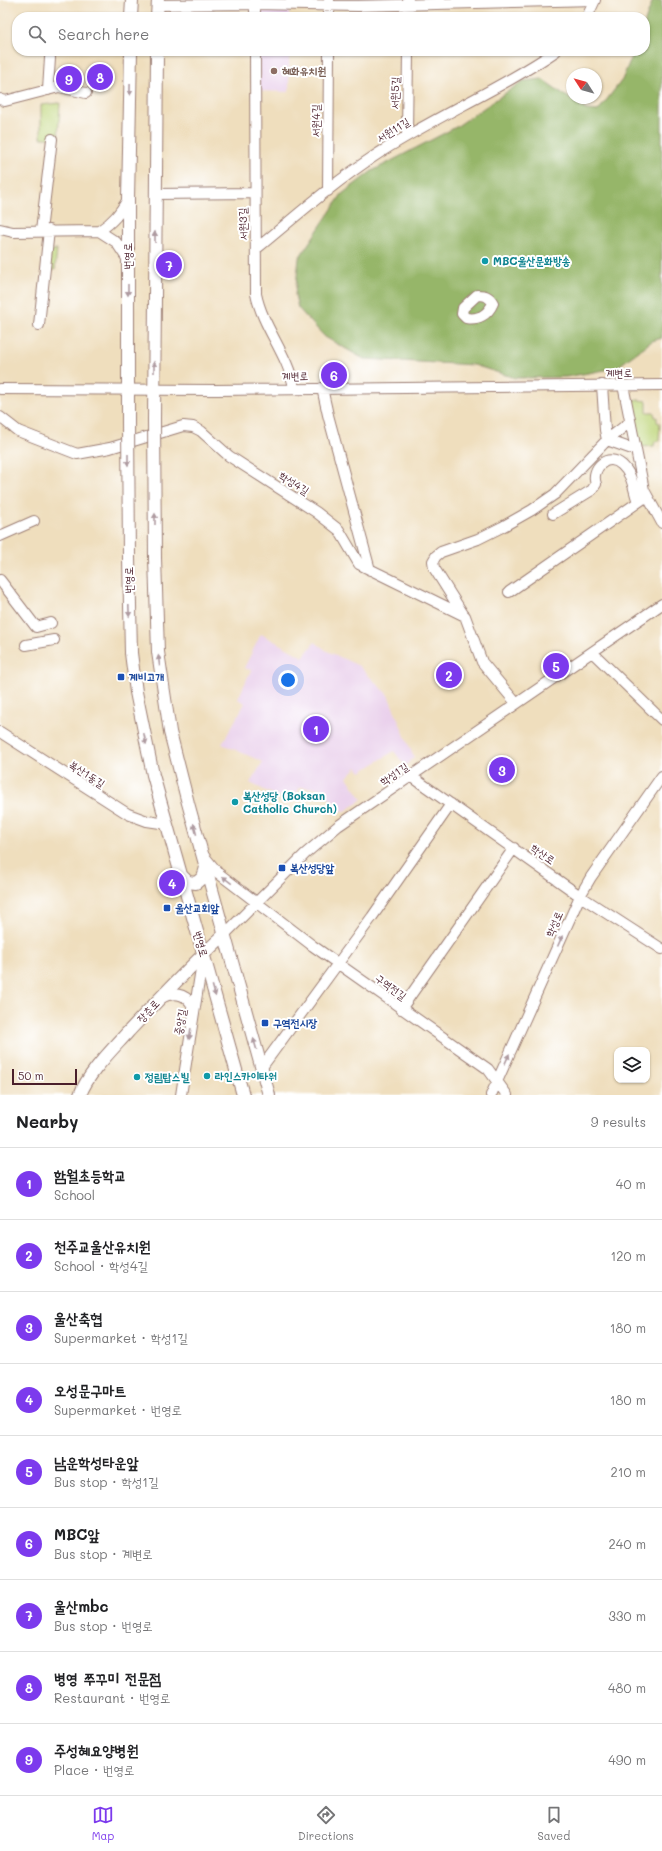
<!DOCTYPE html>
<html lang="en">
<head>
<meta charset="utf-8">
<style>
  :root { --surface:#fff; --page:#f2f2f2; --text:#202124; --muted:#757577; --line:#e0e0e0; --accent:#7c3aed }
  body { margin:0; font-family:Mali,"Poor Story",sans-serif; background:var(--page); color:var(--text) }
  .controls { position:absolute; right:12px; bottom:12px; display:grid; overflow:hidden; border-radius:8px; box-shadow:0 1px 3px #0004 }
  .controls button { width:36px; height:36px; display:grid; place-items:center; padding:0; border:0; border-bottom:1px solid var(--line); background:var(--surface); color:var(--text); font:20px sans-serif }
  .compass { position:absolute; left:566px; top:68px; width:36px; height:36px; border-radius:50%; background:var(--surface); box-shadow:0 1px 3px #0004; rotate:306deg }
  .scale { position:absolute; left:12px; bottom:10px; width:65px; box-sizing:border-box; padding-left:4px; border:2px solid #4a1f2b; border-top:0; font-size:11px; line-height:14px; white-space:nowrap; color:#4a1f2b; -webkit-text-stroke:3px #fff; paint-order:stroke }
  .you { position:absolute; left:288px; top:680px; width:14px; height:14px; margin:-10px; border:3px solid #fff; border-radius:50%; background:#1a73e8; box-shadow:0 0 0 6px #1a73e833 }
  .badge { display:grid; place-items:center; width:26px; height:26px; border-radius:50%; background:var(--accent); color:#fff; font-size:13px; font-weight:700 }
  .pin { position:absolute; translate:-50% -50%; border:2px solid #fff; box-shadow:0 1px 4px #0006 }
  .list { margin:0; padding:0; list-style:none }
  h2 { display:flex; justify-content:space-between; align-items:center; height:52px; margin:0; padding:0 16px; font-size:17px }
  h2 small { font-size:13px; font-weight:400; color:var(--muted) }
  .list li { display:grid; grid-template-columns:26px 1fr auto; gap:12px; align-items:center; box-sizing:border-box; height:72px; padding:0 16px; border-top:1px solid var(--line) }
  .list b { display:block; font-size:15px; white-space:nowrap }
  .list p { margin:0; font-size:13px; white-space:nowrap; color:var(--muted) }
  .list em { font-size:13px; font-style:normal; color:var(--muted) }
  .icon { flex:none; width:22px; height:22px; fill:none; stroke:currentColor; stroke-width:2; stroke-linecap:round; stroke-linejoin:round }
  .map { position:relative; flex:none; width:662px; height:1095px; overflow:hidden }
  .search { position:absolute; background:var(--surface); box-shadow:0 1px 3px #0004; left:12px; right:12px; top:12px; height:44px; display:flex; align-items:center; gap:10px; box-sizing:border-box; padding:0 14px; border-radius:16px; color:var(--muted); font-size:15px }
  .sheet { height:700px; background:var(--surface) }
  nav { display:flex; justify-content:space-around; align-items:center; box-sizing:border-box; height:56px; border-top:1px solid var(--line); background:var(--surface); font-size:11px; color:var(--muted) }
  nav a { display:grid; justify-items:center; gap:2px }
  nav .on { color:var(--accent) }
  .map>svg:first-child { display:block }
  .built { fill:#ead1ec }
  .green { fill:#bed579; stroke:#847a52 }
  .forest { fill:#96b669; stroke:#706a4a }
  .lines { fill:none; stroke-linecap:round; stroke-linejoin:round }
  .minor-casing { stroke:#9c7e74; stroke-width:12 }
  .major-casing { stroke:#9c7e74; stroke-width:14 }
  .minor { stroke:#fff; stroke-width:10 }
  .major { stroke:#fff; stroke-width:12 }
  .major-bridge-casing { stroke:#9c7e74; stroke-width:14; stroke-linecap:butt }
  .major-bridge { stroke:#fff; stroke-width:12 }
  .oneway { fill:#ae9aa0 }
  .education-dot { fill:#8d6e63; stroke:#fff; stroke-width:1.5 }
  .culture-dot { fill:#0f9aa8; stroke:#fff; stroke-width:1.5 }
  .transit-dot { fill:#1a4fb4; stroke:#fff; stroke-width:1.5 }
  .labels { text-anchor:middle; stroke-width:4; stroke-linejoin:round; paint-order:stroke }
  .education-label { font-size:11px; font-weight:bold; fill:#785e54; stroke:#fff; text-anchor:start }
  .street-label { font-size:11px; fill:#4a1f2b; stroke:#fff }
  .culture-label { font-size:11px; font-weight:bold; fill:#0d838f; stroke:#fff; text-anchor:start }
  .transit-label { font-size:11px; font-weight:bold; fill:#164399; stroke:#fff; text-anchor:start }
</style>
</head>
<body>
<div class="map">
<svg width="662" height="1095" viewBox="0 0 662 1095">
  <rect width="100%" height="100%" fill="#fff"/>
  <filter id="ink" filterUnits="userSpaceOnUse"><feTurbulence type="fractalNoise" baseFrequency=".025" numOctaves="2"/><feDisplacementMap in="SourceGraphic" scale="8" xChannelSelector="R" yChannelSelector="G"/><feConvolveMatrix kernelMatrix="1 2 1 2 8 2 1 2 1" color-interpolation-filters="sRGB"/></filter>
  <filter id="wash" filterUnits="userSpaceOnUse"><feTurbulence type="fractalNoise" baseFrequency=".012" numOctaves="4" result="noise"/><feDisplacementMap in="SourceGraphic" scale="16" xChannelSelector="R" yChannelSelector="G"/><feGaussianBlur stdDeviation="0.9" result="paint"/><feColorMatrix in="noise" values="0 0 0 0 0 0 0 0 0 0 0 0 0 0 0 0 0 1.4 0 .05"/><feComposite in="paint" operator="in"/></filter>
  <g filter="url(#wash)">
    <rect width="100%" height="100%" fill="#efdebd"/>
    <path class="built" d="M258 7H289V17H258Z
      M258 51H289V92L258 91Z
      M261 634 303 657 315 642 327 651 359 666 388 695 414 758 405 766 394 751 361 772 357 767 347 777 362 799 344 812 319 788 300 787 291 803 250 783 263 762 222 744 245 703 238 699 251 670 244 668Z"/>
    <path class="green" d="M60 103 58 138H41V105Z
      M45 250H57L55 270H44Z
      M629 399 647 401V412H654L655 417H657V422L660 423 659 441H655L654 446 640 447Z"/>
    <path class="forest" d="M653 0H662V338L652 341 616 368 566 377 515 378 474 365 364 359 325 337 298 308 295 295 299 258 342 194 372 171 456 127 523 81 542 79 586 110 598 111 622 80 634 51H645V21Z"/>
  </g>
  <g filter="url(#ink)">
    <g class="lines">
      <g class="minor-casing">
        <path id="minor" d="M157 5 255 4 358 6 595 0
          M255 17V0
          M329 17V0
          M408 17V0
          M587 17 595 0
          M255 51 256 294C263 328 288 354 294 388
          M48 90 50 58
          M0 99 5 101 59 87 86 93
          M407 136 408 51
          M328 191 329 51
          M155 194 255 193
          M0 229 13 232 99 231 116 242 128 260
          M41 231 52 139
          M99 231C113 222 120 213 128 199
          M256 249C294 218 332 184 373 157 431 118 498 91 556 51
          M477 295C485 295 489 296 493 303 488 315 478 320 466 318L462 314 463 308Z
          M39 325 49 230
          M602 385 605 430 607 440 635 450
          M623 385 644 490 662 523
          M322 388 328 415 370 570
          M0 389 216 390 662 385
          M0 417 18 431 77 454 110 448 183 426 193 427 201 431 229 456 316 512 339 530 359 564 465 616 482 662 516 703
          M553 514 592 490 596 484C590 468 608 452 622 465 633 475 633 489 638 502
          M0 536 34 521
          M0 580 36 627 51 623
          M509 592 647 496
          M463 614 434 568 433 561 436 556 441 552 478 539 502 527 532 510 555 494 607 440 630 422
          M26 645 54 640
          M592 652 662 720
          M0 732 128 814 147 821 167 824
          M411 776 580 896 662 949
          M204 856 218 873 313 946 488 1069 507 1095
          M225 934 305 854 338 826 662 604
          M161 998C176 990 191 995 194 1012
          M401 1009 514 848
          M262 1067 372 917 451 804
          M181 1095 203 956
          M491 1095 580 896 591 877 662 776"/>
      </g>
      <g class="major-casing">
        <path id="major" d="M131 17 132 0
          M157 17 158 0
          M154 420 157 51
          M128 421V199L131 51
          M129 558 131 653 136 692 153 775 243 1095
          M155 558 158 652 170 732 188 803 269 1095
          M182 876 188 882 196 883 203 877 206 868
          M80 1095C88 1073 113 1049 128 1032 160 998 191 965 225 934"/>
      </g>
      <use href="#minor" class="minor"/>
      <use href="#major" class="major"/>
      <g class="major-bridge-casing">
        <path id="major-bridge" d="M154 420 155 558
          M128 421 129 558"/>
      </g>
      <use href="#major-bridge" class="major-bridge"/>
    </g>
    <defs><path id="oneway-solid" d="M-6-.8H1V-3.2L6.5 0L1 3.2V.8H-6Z"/></defs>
    <g class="oneway">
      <use href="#oneway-solid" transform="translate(130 90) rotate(91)"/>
      <use href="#oneway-solid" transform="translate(155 237) rotate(-90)"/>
      <use href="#oneway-solid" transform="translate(128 290) rotate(90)"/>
      <use href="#oneway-solid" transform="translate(154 367) rotate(-90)"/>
      <use href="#oneway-solid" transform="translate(128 460) rotate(90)"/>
      <use href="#oneway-solid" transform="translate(155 519) rotate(-90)"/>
      <use href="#oneway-solid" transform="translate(129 611) rotate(88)"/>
      <use href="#oneway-solid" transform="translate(159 661) rotate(-97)"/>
      <use href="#oneway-solid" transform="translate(145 739) rotate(78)"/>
      <use href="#oneway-solid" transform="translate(195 829) rotate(-105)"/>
      <use href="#oneway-solid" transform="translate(227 880) rotate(-143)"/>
      <use href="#oneway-solid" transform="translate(560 941) rotate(-66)"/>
      <use href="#oneway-solid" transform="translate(214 991) rotate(74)"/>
      <use href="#oneway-solid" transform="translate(190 1034) rotate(99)"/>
      <use href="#oneway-solid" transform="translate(255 1044) rotate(-106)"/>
      <use href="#oneway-solid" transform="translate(507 1059) rotate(-66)"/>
    </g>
  </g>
  <circle class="education-dot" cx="274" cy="71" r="4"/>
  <g class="culture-dot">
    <circle cx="485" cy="261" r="4"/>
    <circle cx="235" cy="802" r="4"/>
    <circle cx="207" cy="1076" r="4"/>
    <circle cx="137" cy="1077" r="4"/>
  </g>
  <g class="transit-dot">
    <rect x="117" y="673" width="8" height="8" rx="2"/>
    <rect x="278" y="864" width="8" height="8" rx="2"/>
    <rect x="163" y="904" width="8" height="8" rx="2"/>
    <rect x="261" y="1019" width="8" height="8" rx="2"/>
  </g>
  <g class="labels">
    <g class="education-label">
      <text x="282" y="75">혜화유치원</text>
    </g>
    <g class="street-label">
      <text transform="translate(395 93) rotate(-89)" y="4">서원5길</text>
      <text transform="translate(316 121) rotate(-90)" y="4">서원4길</text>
      <text transform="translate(393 130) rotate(-32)" y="4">서원11길</text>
      <text transform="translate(243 224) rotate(-92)" y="4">서원3길</text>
      <text transform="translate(128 256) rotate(-90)" y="4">번영로</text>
      <text x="619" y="377">계변로</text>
      <text transform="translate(295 376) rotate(-1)" y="4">계변로</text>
      <text transform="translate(294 483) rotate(32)" y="4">학성4길</text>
      <text transform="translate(129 580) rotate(-90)" y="4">번영로</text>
      <text transform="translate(87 774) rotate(33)" y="4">복산1동길</text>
      <text transform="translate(394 774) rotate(-34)" y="4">학성1길</text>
      <text transform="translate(543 854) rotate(35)" y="4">학산로</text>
      <text transform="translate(554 924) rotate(-66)" y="4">학성로</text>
      <text transform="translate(201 944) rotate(74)" y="4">번영로</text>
      <text transform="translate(391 987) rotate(36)" y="4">구역전길</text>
      <text transform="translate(148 1011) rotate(-47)" y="4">장춘로</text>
      <text transform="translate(180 1022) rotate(-80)" y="4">중앙길</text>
    </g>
    <g class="culture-label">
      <text x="493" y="265">MBC울산문화방송</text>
      <text x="243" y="800">복산성당 (Boksan<tspan x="243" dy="13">Catholic Church)</tspan></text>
      <text x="215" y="1080">라인스카이타워</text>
      <text x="145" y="1081">정림탑스빌</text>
    </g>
    <g class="transit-label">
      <text x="129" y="681">계비고개</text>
      <text x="290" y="872">복산성당앞</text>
      <text x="175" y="912">울산교회앞</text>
      <text x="273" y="1027">구역전시장</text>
    </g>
  </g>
</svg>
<div class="controls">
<button><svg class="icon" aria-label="layers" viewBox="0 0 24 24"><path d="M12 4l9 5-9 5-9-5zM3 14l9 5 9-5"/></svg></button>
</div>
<svg class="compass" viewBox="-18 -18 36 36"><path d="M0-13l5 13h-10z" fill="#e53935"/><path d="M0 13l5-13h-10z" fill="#757577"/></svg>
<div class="scale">50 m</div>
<div class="you"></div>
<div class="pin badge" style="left:316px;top:729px">1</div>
<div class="pin badge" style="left:449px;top:675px">2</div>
<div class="pin badge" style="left:502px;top:770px">3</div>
<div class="pin badge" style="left:172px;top:883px">4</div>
<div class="pin badge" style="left:556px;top:666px">5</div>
<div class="pin badge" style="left:334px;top:375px">6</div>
<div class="pin badge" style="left:169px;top:265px">7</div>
<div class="pin badge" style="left:100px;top:77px">8</div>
<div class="pin badge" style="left:69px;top:79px">9</div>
<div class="search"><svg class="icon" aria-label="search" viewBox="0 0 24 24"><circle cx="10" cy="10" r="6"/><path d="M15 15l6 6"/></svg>Search here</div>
</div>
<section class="sheet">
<h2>Nearby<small>9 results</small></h2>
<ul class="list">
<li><span class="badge">1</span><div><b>함월초등학교</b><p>School</p></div><em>40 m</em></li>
<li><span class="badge">2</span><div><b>천주교울산유치원</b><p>School · 학성4길</p></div><em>120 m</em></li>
<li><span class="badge">3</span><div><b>울산축협</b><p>Supermarket · 학성1길</p></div><em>180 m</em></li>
<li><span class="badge">4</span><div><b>오성문구마트</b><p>Supermarket · 번영로</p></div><em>180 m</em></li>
<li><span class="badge">5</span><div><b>남운학성타운앞</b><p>Bus stop · 학성1길</p></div><em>210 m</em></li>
<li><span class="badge">6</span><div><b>MBC앞</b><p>Bus stop · 계변로</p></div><em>240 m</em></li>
<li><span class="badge">7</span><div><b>울산mbc</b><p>Bus stop · 번영로</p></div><em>330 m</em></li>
<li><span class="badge">8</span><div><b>병영 쭈꾸미 전문점</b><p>Restaurant · 번영로</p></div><em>480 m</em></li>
<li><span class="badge">9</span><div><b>주성혜요양병원</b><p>Place · 번영로</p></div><em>490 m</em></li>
</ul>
</section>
<nav>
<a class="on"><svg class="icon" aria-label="map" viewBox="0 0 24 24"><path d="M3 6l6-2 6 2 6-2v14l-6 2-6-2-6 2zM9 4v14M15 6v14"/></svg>Map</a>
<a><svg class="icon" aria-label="directions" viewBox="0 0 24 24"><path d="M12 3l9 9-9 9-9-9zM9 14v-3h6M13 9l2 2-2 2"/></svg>Directions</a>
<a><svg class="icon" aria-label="saved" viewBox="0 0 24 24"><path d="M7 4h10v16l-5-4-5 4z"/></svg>Saved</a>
</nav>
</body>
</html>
